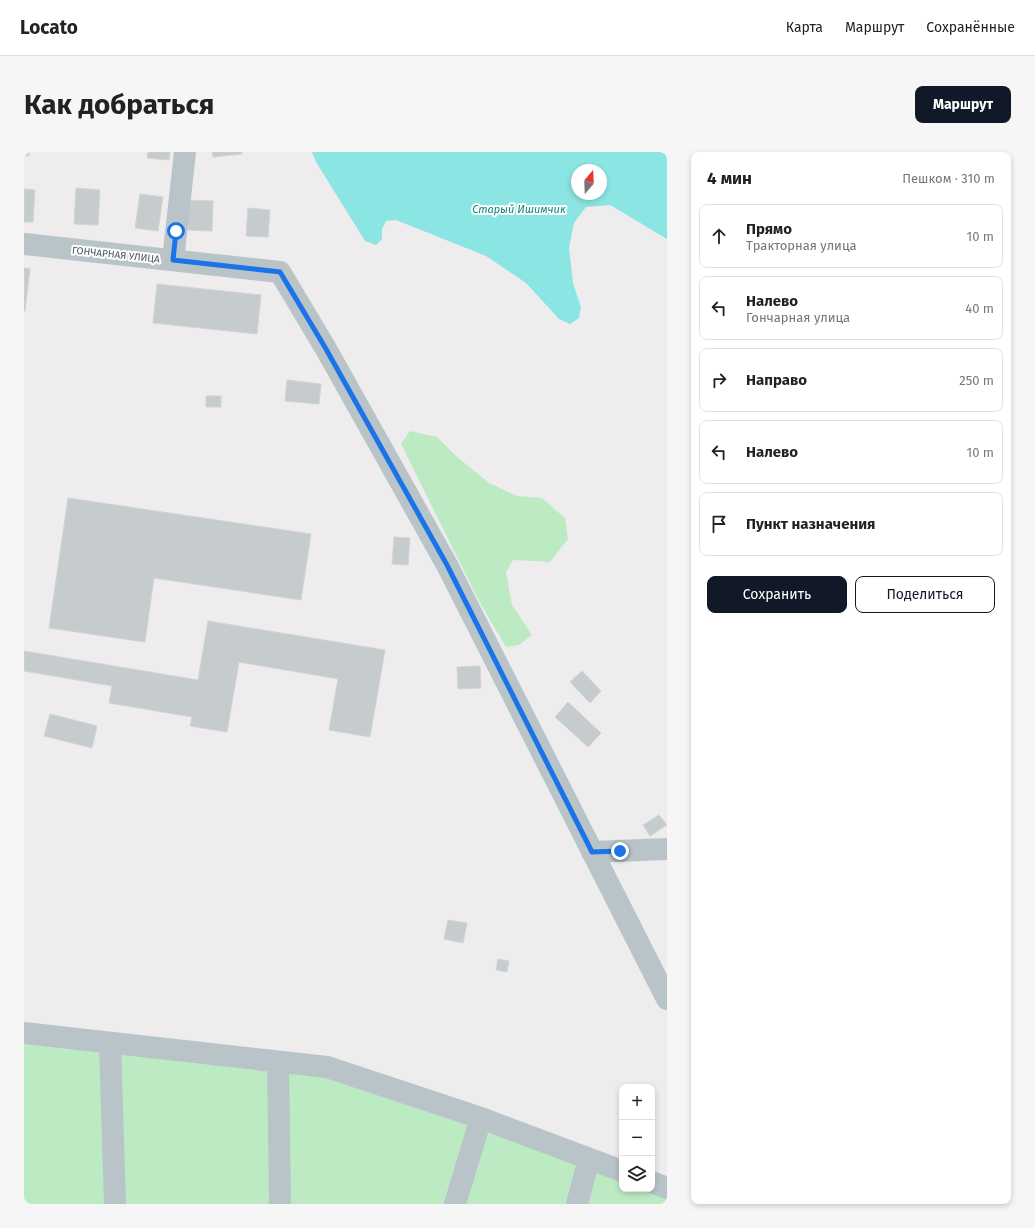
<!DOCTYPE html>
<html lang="ru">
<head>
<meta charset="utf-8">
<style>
  :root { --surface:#fff; --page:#f6f6f6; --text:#222; --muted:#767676; --line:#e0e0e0; --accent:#111827 }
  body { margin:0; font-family:"Fira Sans",sans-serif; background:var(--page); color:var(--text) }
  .controls { position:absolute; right:12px; bottom:12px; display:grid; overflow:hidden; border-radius:8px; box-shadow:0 2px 6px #0003 }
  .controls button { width:36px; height:36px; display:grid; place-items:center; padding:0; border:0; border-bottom:1px solid var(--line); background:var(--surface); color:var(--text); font:20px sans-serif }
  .compass { position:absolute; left:547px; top:12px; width:36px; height:36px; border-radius:50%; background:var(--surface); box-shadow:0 2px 6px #0003; rotate:19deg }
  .stop { position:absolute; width:12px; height:12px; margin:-9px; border:3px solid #1a73e8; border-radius:50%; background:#fff }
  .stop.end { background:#1a73e8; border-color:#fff; box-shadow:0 1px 4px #0008 }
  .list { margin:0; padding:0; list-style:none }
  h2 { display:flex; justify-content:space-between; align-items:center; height:52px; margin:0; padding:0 16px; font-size:17px }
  h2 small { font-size:13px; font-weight:400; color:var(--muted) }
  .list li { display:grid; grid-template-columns:26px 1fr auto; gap:12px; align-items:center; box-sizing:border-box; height:64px; margin:0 8px 8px; padding:0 8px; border:1px solid var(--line); border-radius:8px }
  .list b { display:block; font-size:15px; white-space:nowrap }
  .list p { margin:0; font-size:13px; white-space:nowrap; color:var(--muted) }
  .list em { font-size:13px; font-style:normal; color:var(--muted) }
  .actions { display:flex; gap:8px; padding:12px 16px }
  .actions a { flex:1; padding:9px 0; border:1px solid var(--accent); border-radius:8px; text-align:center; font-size:14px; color:var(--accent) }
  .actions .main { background:var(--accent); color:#fff }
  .icon { flex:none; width:22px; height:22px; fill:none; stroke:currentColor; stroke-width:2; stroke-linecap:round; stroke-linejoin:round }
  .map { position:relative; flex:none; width:643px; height:1052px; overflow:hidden; border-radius:8px }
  header { display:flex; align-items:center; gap:24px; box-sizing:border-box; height:56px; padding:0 20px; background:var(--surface); border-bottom:1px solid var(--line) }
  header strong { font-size:19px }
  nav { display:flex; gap:22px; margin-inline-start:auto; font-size:14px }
  .intro { display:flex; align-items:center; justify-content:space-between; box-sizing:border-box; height:96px; padding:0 24px }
  h1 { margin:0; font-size:28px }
  .button { padding:10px 18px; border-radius:8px; background:var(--accent); color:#fff; font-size:14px; font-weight:700 }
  main { display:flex; gap:24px; padding:0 24px }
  aside { flex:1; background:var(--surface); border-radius:8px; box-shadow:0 2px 6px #0003 }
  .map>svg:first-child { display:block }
  .green { fill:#bcebc3 }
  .water { fill:#8be6e3; fill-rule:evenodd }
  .building { fill:#c6cbce; stroke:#d0d4d8 }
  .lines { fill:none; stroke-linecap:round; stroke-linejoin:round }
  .minor { stroke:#b8c4c8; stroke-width:22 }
  .route { stroke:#1a73e8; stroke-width:5 }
  .labels { text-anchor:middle; stroke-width:4; stroke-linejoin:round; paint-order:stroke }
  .street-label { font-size:10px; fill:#465458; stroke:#fff }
  .water-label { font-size:11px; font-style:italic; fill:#13817e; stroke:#fff }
</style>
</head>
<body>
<header>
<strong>Locato</strong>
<nav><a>Карта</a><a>Маршрут</a><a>Сохранённые</a></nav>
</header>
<div class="intro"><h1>Как добраться</h1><a class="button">Маршрут</a></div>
<main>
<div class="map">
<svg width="643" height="1052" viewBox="0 0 643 1052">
  <rect width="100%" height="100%" fill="#efeced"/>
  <path class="green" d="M386 279 413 285 432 304 465 331 493 344 518 346 541 366 544 387 526 410 489 408 482 420 488 453 508 483 495 493 482 495 455 449 377 292Z
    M0 883 303 915 598 1018V1037L643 1035V1052H0Z"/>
  <path class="water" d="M288 0H643V87L586 53 562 55 550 71 545 96 549 131 557 155 555 166 546 172 535 167 502 131 462 104 372 68 362 69 358 77V87L352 93 341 89 292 10ZM553 18H577V42H553Z"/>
  <path class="building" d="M0 0H5V4L0 3Z
    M124 0H146L145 8 123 6Z
    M188 0H218V2L189 5Z
    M52 36 76 38 74 73 50 72Z
    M0 37 11 38 9 70H0Z
    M116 42 139 45 134 79 111 76Z
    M163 48 189 49 188 79 163 78Z
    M224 56 246 58 244 85 222 84Z
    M0 116 6 117 1 159H0Z
    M133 132 237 143 233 182 129 171Z
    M263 228 297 232 295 252 261 249Z
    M182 244H197V255H182Z
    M44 346 287 382 277 448 130 426 121 490 25 476Z
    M370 385 386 386 384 413 368 412Z
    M184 469 361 498 346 585 305 578 314 527 215 510 203 580 166 574 168 565 85 551 88 534 0 519V499L174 528Z
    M456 514 457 536 434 537 433 515Z
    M558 519 577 539 566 551 546 530Z
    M544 550 577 581 564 595 531 565Z
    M26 562 73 574 68 596 20 584Z
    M635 663 643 673 626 684 619 673Z
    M424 768 443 771 439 791 420 787Z
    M474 807 485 809 483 820 472 818Z"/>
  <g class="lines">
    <path class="minor" d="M0 92 256 120 302 197 423 413 643 847
      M149 108 161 0
      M568 700 643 697
      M0 881 303 915 457 966 598 1019
      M86 892 91 1052
      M254 910 256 1052
      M628 1030 643 1036
      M431 1052 457 966
      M553 1052 565 1007"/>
  </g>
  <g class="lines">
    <path class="route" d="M152 79 149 108 256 120 302 197 423 413 568 700 596 699"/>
  </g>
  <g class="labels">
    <g class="street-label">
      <text transform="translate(92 102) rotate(6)" y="4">ГОНЧАРНАЯ УЛИЦА</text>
    </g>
    <g class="water-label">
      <text x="495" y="61">Старый Ишимчик</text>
    </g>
  </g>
</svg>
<div class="controls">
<button>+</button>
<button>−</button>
<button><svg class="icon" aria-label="layers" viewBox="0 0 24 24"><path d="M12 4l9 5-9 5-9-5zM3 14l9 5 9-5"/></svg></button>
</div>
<svg class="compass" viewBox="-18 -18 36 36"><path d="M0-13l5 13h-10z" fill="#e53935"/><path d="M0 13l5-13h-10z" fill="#767676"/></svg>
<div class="stop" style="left:152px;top:79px"></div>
<div class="stop end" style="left:596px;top:699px"></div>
</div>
<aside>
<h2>4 мин<small>Пешком · 310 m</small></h2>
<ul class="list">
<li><svg class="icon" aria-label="ahead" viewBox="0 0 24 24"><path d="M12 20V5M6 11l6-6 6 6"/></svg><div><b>Прямо</b><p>Тракторная улица</p></div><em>10 m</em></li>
<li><svg class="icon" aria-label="left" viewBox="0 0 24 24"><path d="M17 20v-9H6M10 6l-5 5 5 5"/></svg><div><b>Налево</b><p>Гончарная улица</p></div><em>40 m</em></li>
<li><svg class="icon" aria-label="right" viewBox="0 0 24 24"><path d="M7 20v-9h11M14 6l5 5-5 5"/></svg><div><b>Направо</b></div><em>250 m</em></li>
<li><svg class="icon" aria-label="left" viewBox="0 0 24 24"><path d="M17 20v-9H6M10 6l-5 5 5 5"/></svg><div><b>Налево</b></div><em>10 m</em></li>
<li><svg class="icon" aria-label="arrive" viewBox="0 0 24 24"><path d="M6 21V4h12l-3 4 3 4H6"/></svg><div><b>Пункт назначения</b></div></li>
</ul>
<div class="actions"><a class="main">Сохранить</a><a>Поделиться</a></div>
</aside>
</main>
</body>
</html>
